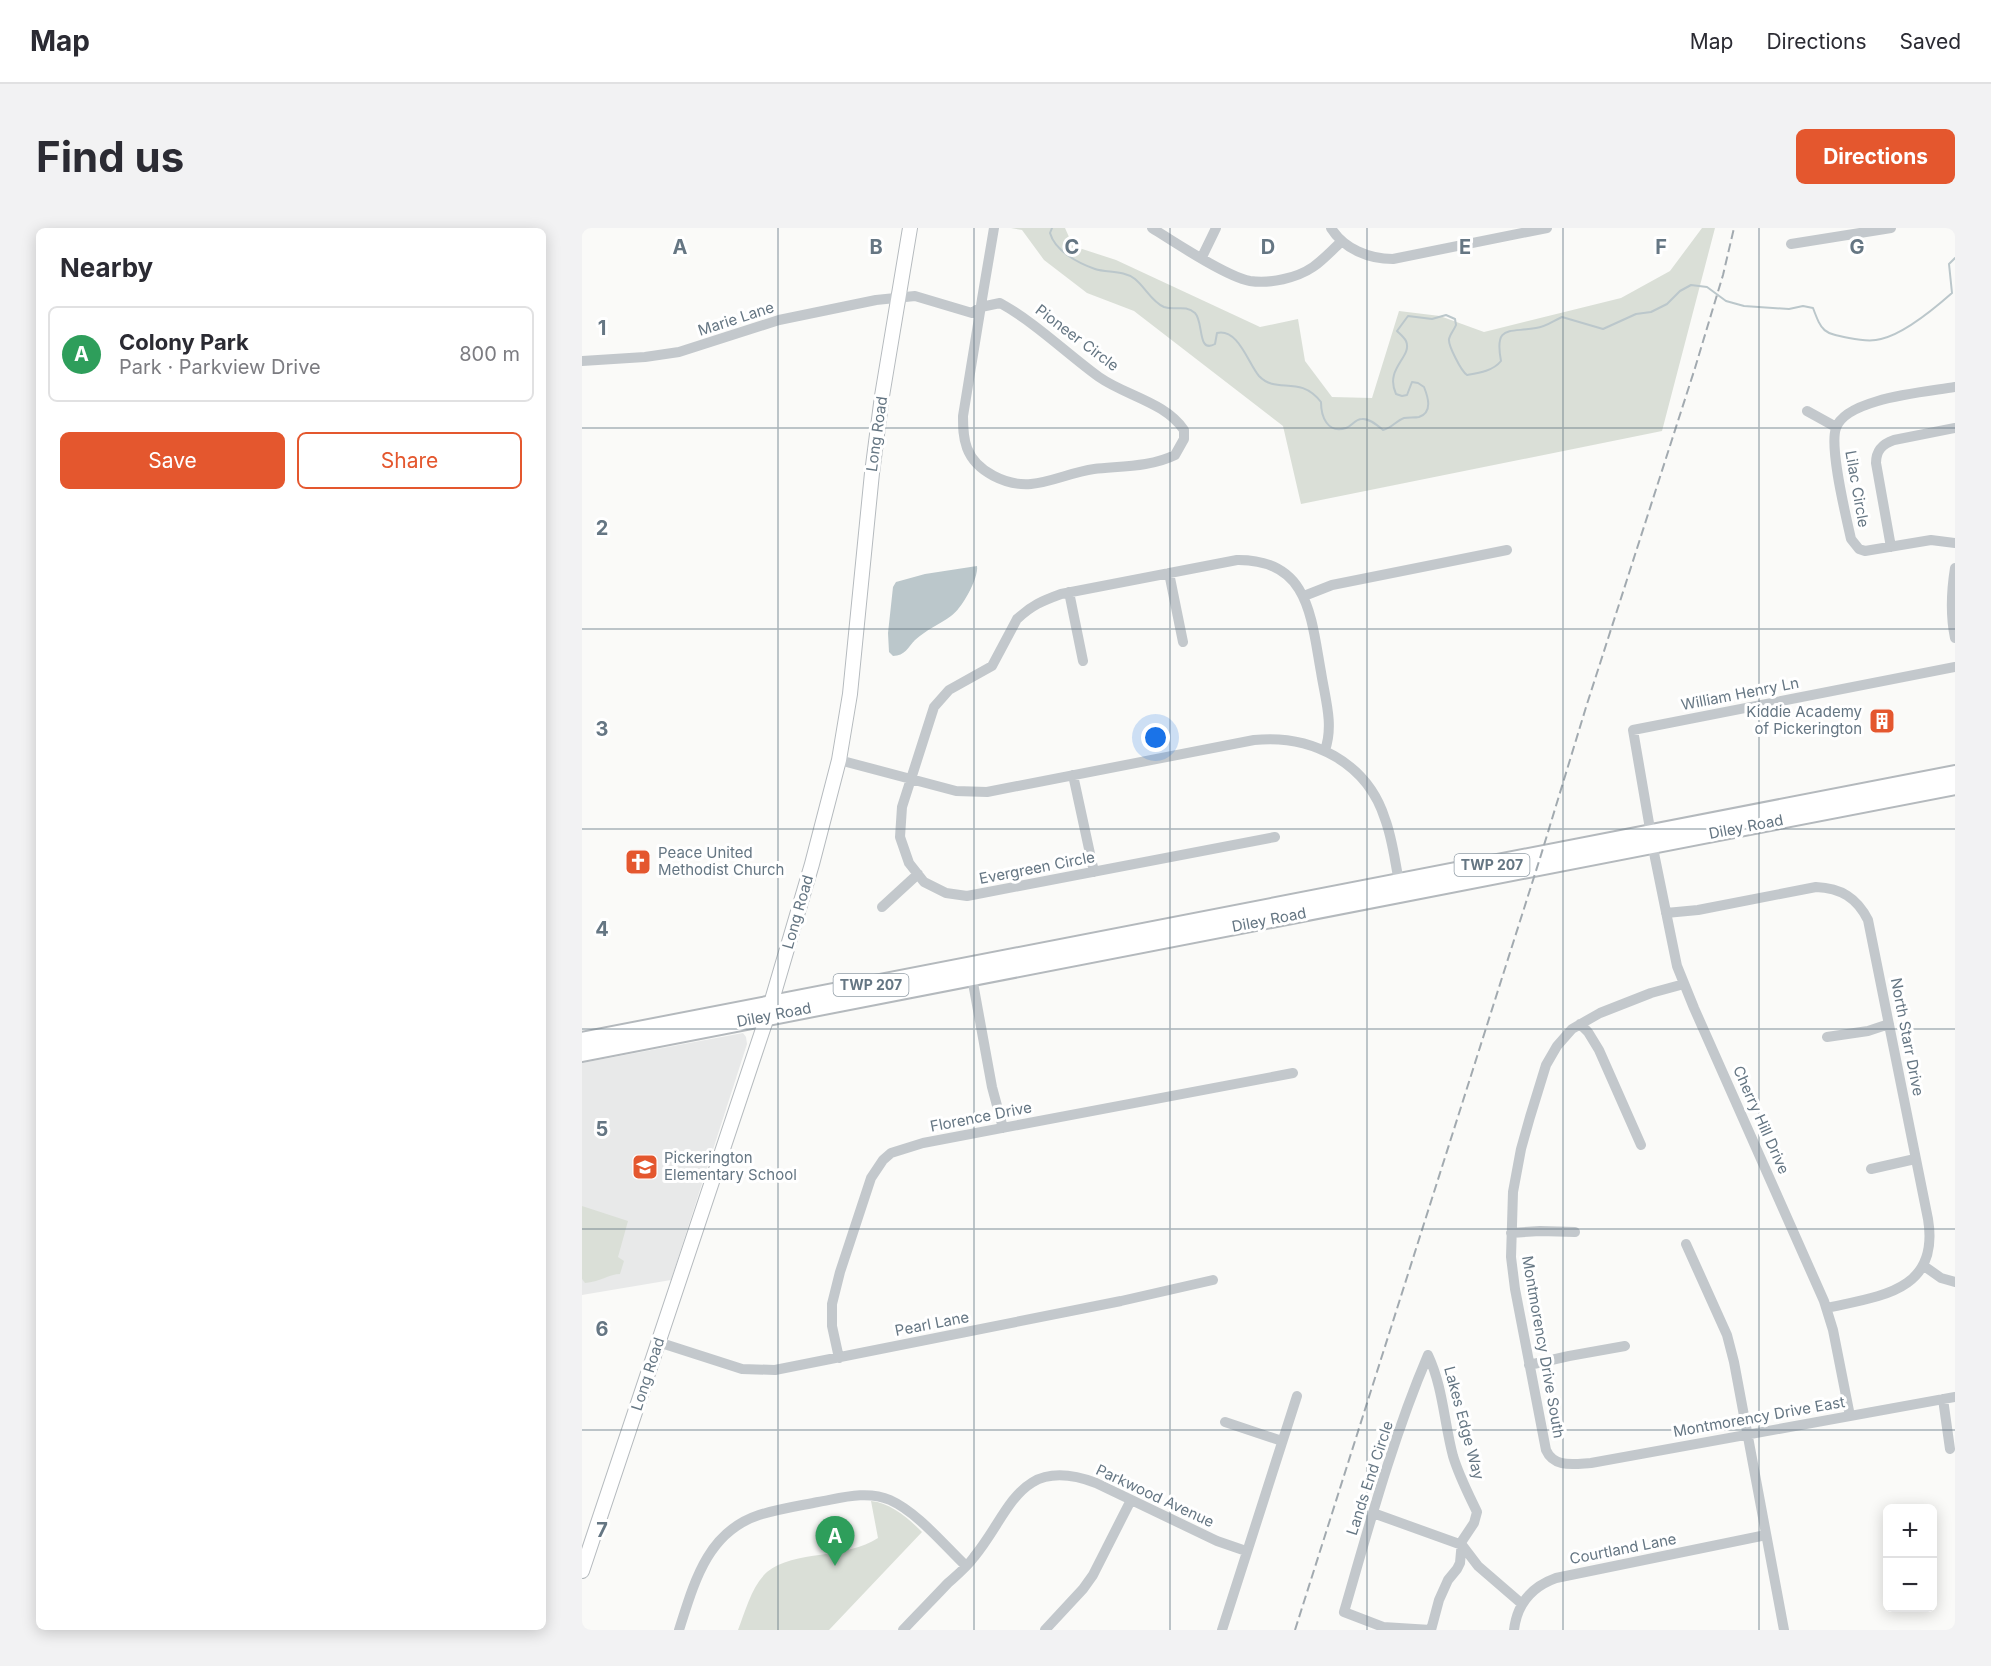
<!DOCTYPE html>
<html lang="en">
<head>
<meta charset="utf-8">
<style>
  :root { --surface:#fff; --page:#f2f2f3; --text:#2b2b33; --muted:#7c7c81; --line:#e1e1e2; --accent:#e4572e }
  body { margin:0; font-family:Inter,sans-serif; background:var(--page); color:var(--text) }
  .controls { position:absolute; right:18px; bottom:18px; display:grid; overflow:hidden; border-radius:9px; box-shadow:0 3px 15px #0003 }
  .controls button { width:54px; height:54px; display:grid; place-items:center; padding:0; border:0; border-bottom:2px solid var(--line); background:var(--surface); color:var(--text); font:30px sans-serif }
  .you { position:absolute; left:574px; top:510px; width:21px; height:21px; margin:-15px; border:4px solid #fff; border-radius:50%; background:#1a73e8; box-shadow:0 0 0 9px #1a73e833 }
  .badge { display:grid; place-items:center; width:39px; height:39px; border-radius:50%; background:var(--accent); color:#fff; font-size:20px; font-weight:700 }
  .pin { position:absolute; translate:-50% -50px; filter:drop-shadow(0 2px 3px #0008) }
  .pin::after { content:''; position:absolute; top:32px; width:21px; height:18px; background:inherit; clip-path:polygon(0 0,100% 0,50% 100%) }
  .list { margin:0; padding:0; list-style:none }
  h2 { display:flex; justify-content:space-between; align-items:center; height:78px; margin:0; padding:0 24px; font-size:26px }
  h2 small { font-size:20px; font-weight:400; color:var(--muted) }
  .list li { display:grid; grid-template-columns:39px 1fr auto; gap:18px; align-items:center; box-sizing:border-box; height:96px; margin:0 12px 12px; padding:0 12px; border:2px solid var(--line); border-radius:9px }
  .list b { display:block; font-size:22px; white-space:nowrap }
  .list p { margin:0; font-size:20px; white-space:nowrap; color:var(--muted) }
  .list em { font-size:20px; font-style:normal; color:var(--muted) }
  .actions { display:flex; gap:12px; padding:18px 24px }
  .actions a { flex:1; padding:14px 0; border:2px solid var(--accent); border-radius:9px; text-align:center; font-size:21px; color:var(--accent) }
  .actions .main { background:var(--accent); color:#fff }
  .map { position:relative; flex:none; width:1373px; height:1402px; overflow:hidden; border-radius:9px }
  header { display:flex; align-items:center; gap:36px; box-sizing:border-box; height:84px; padding:0 30px; background:var(--surface); border-bottom:2px solid var(--line) }
  header strong { font-size:28px }
  nav { display:flex; gap:33px; margin-inline-start:auto; font-size:21px }
  .intro { display:flex; align-items:center; justify-content:space-between; box-sizing:border-box; height:144px; padding:0 36px }
  h1 { margin:0; font-size:42px }
  .button { padding:15px 27px; border-radius:9px; background:var(--accent); color:#fff; font-size:21px; font-weight:700 }
  main { display:flex; gap:36px; padding:0 36px }
  aside { flex:1; background:var(--surface); border-radius:9px; box-shadow:0 3px 15px #0003 }
  .map>svg:first-child { display:block }
  .built { fill:#e8e9e9 }
  .green { fill:#dadfd7 }
  .water { fill:#bbc7cb }
  .lines { fill:none; stroke-linecap:round; stroke-linejoin:round }
  .stream { stroke:#bbc7cb; stroke-width:2 }
  .major-casing { stroke:#b5babe; stroke-width:16 }
  .highway-casing { stroke:#b4b9bd; stroke-width:20 }
  .minor { stroke:#c3c8cc; stroke-width:10 }
  .major { stroke:#fff; stroke-width:14 }
  .highway { stroke:#fff; stroke-width:16 }
  .rail { stroke:#a2aab0; stroke-width:2; stroke-dasharray:9 4.5; stroke-linecap:butt }
  .grid { fill:none; stroke:#657683; stroke-width:1.5; stroke-opacity:0.55 }
  .labels { text-anchor:middle; stroke-width:6; stroke-linejoin:round; paint-order:stroke }
  .shield { fill:#fff; stroke:#939fa8; stroke-width:1.5 }
  .shield-label { font-size:14px; font-weight:bold; fill:#657683 }
  .street-label { font-size:15px; fill:#657683; stroke:#fff }
  .poi-label { font-size:15px; fill:#657683; stroke:#fff; text-anchor:start }
  .grid-label { font-size:20px; text-anchor:middle; font-weight:bold; fill:#657683; stroke:#fff; stroke-width:6; stroke-linejoin:round; paint-order:stroke }
</style>
</head>
<body>
<header>
<strong>Map</strong>
<nav><a>Map</a><a>Directions</a><a>Saved</a></nav>
</header>
<div class="intro"><h1>Find us</h1><a class="button">Directions</a></div>
<main>
<aside>
<h2>Nearby<small></small></h2>
<ul class="list">
<li><span class="badge" style="background:#2e9e5b">A</span><div><b>Colony Park</b><p>Park · Parkview Drive</p></div><em>800 m</em></li>
</ul>
<div class="actions"><a class="main">Save</a><a>Share</a></div>
</aside>
<div class="map">
<svg width="1373" height="1402" viewBox="0 0 1373 1402">
  <rect width="100%" height="100%" fill="#fafaf8"/>
  <path class="built" d="M161 805 164 809 165 816 89 1052 0 1067V835Z"/>
  <path class="green" d="M429 0H483L491 18 534 32 678 99 716 91 723 133 750 169 790 170 817 83 858 88 902 104 1039 70 1088 43 1120 0H1133L1080 203 719 276 701 198 552 83 505 65 462 32 440 2Z
    M0 978 46 993 36 1029 42 1033 38 1046C28 1046 17 1054 3 1055L0 1051Z
    M289 1273C309 1275 326 1290 340 1304L247 1402H156C163 1384 170 1357 185 1344 212 1322 265 1331 296 1310Z"/>
  <path class="water" d="M395 338C397 350 379 382 369 388 358 396 344 402 333 412 326 419 323 428 311 428L307 424 306 405 311 359 314 354 343 346Z"/>
  <g class="lines">
    <path class="stream" d="M470 0 468 5C473 23 496 35 513 41 525 45 542 42 553 51 563 59 570 74 582 79 593 83 603 76 613 85 622 94 615 126 633 116L635 105C656 100 666 135 677 148 695 167 717 146 739 174 739 188 745 206 764 200 770 198 773 191 780 191 787 190 795 197 801 202 810 200 814 193 822 190 827 189 832 190 837 189 851 184 846 169 842 159L836 155 830 154 825 167 820 168 814 166C802 140 831 129 824 113 822 109 818 106 815 103L826 88 850 91 864 87 873 91 874 97C872 102 868 106 867 111 866 117 879 143 885 147 897 145 911 143 919 133 912 96 927 105 954 100 964 99 971 93 980 89L1021 101 1054 86 1069 84 1085 76 1098 63 1109 57 1125 59 1144 73 1162 78 1207 81 1221 78 1231 80C1240 104 1241 105 1267 110 1277 112 1289 114 1299 111 1321 106 1353 80 1370 65L1367 36 1373 30"/>
    <g class="major-casing">
      <path id="major" d="M0 1343 185 789 230 636 257 532 268 466 290 245 300 168 328 0"/>
    </g>
    <g class="highway-casing">
      <path id="highway" d="M0 813 1373 546
        M0 825 1373 558"/>
    </g>
    <path class="minor" d="M570 0C592 14 645 49 668 53 688 56 715 50 731 39 741 32 750 22 759 14
      M749 0C762 21 787 31 811 31L965 0
      M1209 16 1309 0
      M620 29 634 0
      M0 133 63 129 97 124 197 92 294 72 333 68 390 85 399 79 418 75C454 95 484 125 517 149 544 168 583 174 602 202V211L593 227C569 239 538 238 512 241 490 244 470 254 449 256 425 258 394 244 385 220 381 209 381 199 381 188L398 84 400 71 412 0
      M1373 159C1345 164 1264 170 1254 200 1247 220 1264 288 1269 311L1277 321 1283 323 1349 312 1373 315
      M1225 183 1254 199
      M1309 319 1294 235C1294 223 1300 216 1312 212L1373 200
      M1373 340C1369 365 1368 386 1373 410
      M587 345 601 414
      M487 364 501 433
      M722 368 750 357 925 322
      M257 532 374 563 405 564 672 512C729 506 785 534 803 591 811 612 813 636 818 658
      M491 547 512 644
      M693 609 385 668 364 665 342 654 327 635 318 609 320 579 352 479 367 462 410 438 435 391C450 377 460 373 479 366L655 332C727 331 729 389 739 444 743 470 752 497 743 522
      M300 679 336 646
      M1084 685 1116 682 1234 659C1259 660 1275 670 1286 692L1346 991C1358 1063 1299 1068 1245 1080
      M389 744 410 859 421 900
      M1102 756 1069 765 1018 785 990 801 975 818 964 837 948 889 939 921 931 964 929 1029 933 1061 964 1222C972 1240 991 1236 1009 1235L1373 1169
      M998 796 1006 804 1017 822 1059 917
      M1245 809 1286 803 1307 796
      M1289 941 1333 931
      M929 1005 958 1003 993 1004
      M1104 1016 1145 1107 1152 1134 1202 1402
      M1342 1038 1359 1050 1373 1054
      M76 1114 160 1141 193 1142 539 1073 631 1052
      M846 1127C811 1209 787 1298 762 1384L801 1399 849 1402
      M846 1127C861 1159 862 1194 871 1228 877 1248 886 1265 895 1284L892 1295 880 1313 878 1335 875 1341 866 1352 857 1372 849 1402
      M257 1130 250 1098V1076L258 1044 289 950 301 932 309 925 341 915 711 845
      M947 1137 987 1128 1043 1118
      M1361 1171 1368 1221
      M1268 1188 1251 1102 1242 1073 1112 780 1095 738 1073 630 1051 502 1373 439
      M643 1194 700 1213
      M791 1285 880 1317 896 1338 940 1376
      M97 1402C112 1355 125 1304 177 1287 196 1281 216 1278 236 1274 259 1270 285 1262 308 1272 335 1284 362 1317 384 1338
      M321 1402C336 1386 351 1371 366 1355 375 1347 385 1339 392 1329 429 1284 437 1226 514 1255L635 1313 664 1323
      M463 1402 501 1361 511 1347 549 1272
      M640 1402 715 1168
      M932 1402C935 1376 949 1359 974 1350L1184 1307"/>
    <use href="#major" class="major"/>
    <use href="#highway" class="highway"/>
    <path class="rail" d="M713 1402 959 627 1005 476 1113 140 1141 47 1152 0"/>
  </g>
  <path class="grid" d="M196 0V1402M392 0V1402M588 0V1402M785 0V1402M981 0V1402M1177 0V1402M0 200H1373M0 401H1373M0 601H1373M0 801H1373M0 1001H1373M0 1202H1373"/>
  <defs>
    <g id="building-square" transform="scale(1.35)"><rect x="-9" y="-9" width="18" height="18" rx="4" fill="#e4572e" stroke="#fff"/><path d="M-4-6H4V6H1V3H-1V6H-4ZM-2.5-4.3h1.7v1.8h-1.7ZM.8-4.3h1.7v1.8H.8ZM-2.5-1h1.7V.8h-1.7ZM.8-1h1.7V.8H.8Z" fill="#fff"/></g>
    <g id="church-square" transform="scale(1.35)"><rect x="-9" y="-9" width="18" height="18" rx="4" fill="#e4572e" stroke="#fff"/><path d="M-1.2-6h2.4v3.5h3.3v2.4h-3.3V6h-2.4V-.1h-3.3v-2.4h3.3Z" fill="#fff"/></g>
    <g id="school-square" transform="scale(1.35)"><rect x="-9" y="-9" width="18" height="18" rx="4" fill="#e4572e" stroke="#fff"/><path d="M0-5L7-2L0 1L-7-2ZM-4 1L0 2.5L4 1V4Q0 6-4 4Z" fill="#fff"/></g>
  </defs>
  <g fill-rule="evenodd">
    <use href="#building-square" x="1300" y="493"/>
    <use href="#church-square" x="56" y="634"/>
    <use href="#school-square" x="63" y="939"/>
  </g>
  <g class="labels">
    <g class="shield">
      <rect x="872.5" y="626" width="75" height="22" rx="4.5"/>
      <rect x="251.5" y="746" width="75" height="22" rx="4.5"/>
    </g>
    <g class="shield-label">
      <text x="910" y="642">TWP 207</text>
      <text x="289" y="762">TWP 207</text>
    </g>
    <g class="street-label">
      <text transform="translate(154 91) rotate(-18)" y="5">Marie Lane</text>
      <text transform="translate(495 110) rotate(37)" y="5">Pioneer Circle</text>
      <text transform="translate(295 206) rotate(-82)" y="5">Long Road</text>
      <text transform="translate(1275 261) rotate(80)" y="5">Lilac Circle</text>
      <text transform="translate(1158 466) rotate(-11)" y="5">William Henry Ln</text>
      <text transform="translate(1164 599) rotate(-11)" y="5">Diley Road</text>
      <text transform="translate(455 640) rotate(-11)" y="5">Evergreen Circle</text>
      <text transform="translate(216 684) rotate(-74)" y="5">Long Road</text>
      <text transform="translate(687 692) rotate(-11)" y="5">Diley Road</text>
      <text transform="translate(192 787) rotate(-11)" y="5">Diley Road</text>
      <text transform="translate(1325 809) rotate(79)" y="5">North Starr Drive</text>
      <text transform="translate(399 889) rotate(-11)" y="5">Florence Drive</text>
      <text transform="translate(1179 892) rotate(66)" y="5">Cherry Hill Drive</text>
      <text transform="translate(350 1096) rotate(-11)" y="5">Pearl Lane</text>
      <text transform="translate(961 1119) rotate(80)" y="5">Montmorency Drive South</text>
      <text transform="translate(66 1146) rotate(-72)" y="5">Long Road</text>
      <text transform="translate(1177 1189) rotate(-10)" y="5">Montmorency Drive East</text>
      <text transform="translate(882 1195) rotate(75)" y="5">Lakes Edge Way</text>
      <text transform="translate(788 1250) rotate(-72)" y="5">Lands End Circle</text>
      <text transform="translate(573 1268) rotate(25)" y="5">Parkwood Avenue</text>
      <text transform="translate(1041 1321) rotate(-11)" y="5">Courtland Lane</text>
    </g>
    <g class="poi-label">
      <text x="1280" y="489" text-anchor="end">Kiddie Academy<tspan x="1280" dy="17">of Pickerington</tspan></text>
      <text x="76" y="630">Peace United<tspan x="76" dy="17">Methodist Church</tspan></text>
      <text x="82" y="935">Pickerington<tspan x="82" dy="17">Elementary School</tspan></text>
    </g>
  </g>
  <g class="grid-label">
    <text x="98" y="26">A</text>
    <text x="294" y="26">B</text>
    <text x="490" y="26">C</text>
    <text x="686" y="26">D</text>
    <text x="883" y="26">E</text>
    <text x="1079" y="26">F</text>
    <text x="1275" y="26">G</text>
    <text x="20" y="107">1</text>
    <text x="20" y="307">2</text>
    <text x="20" y="508">3</text>
    <text x="20" y="708">4</text>
    <text x="20" y="908">5</text>
    <text x="20" y="1108">6</text>
    <text x="20" y="1309">7</text>
  </g>
</svg>
<div class="controls">
<button>+</button>
<button>−</button>
</div>
<div class="you"></div>
<div class="pin badge" style="left:253px;top:1338px;background:#2e9e5b">A</div>
</div>
</main>
</body>
</html>
